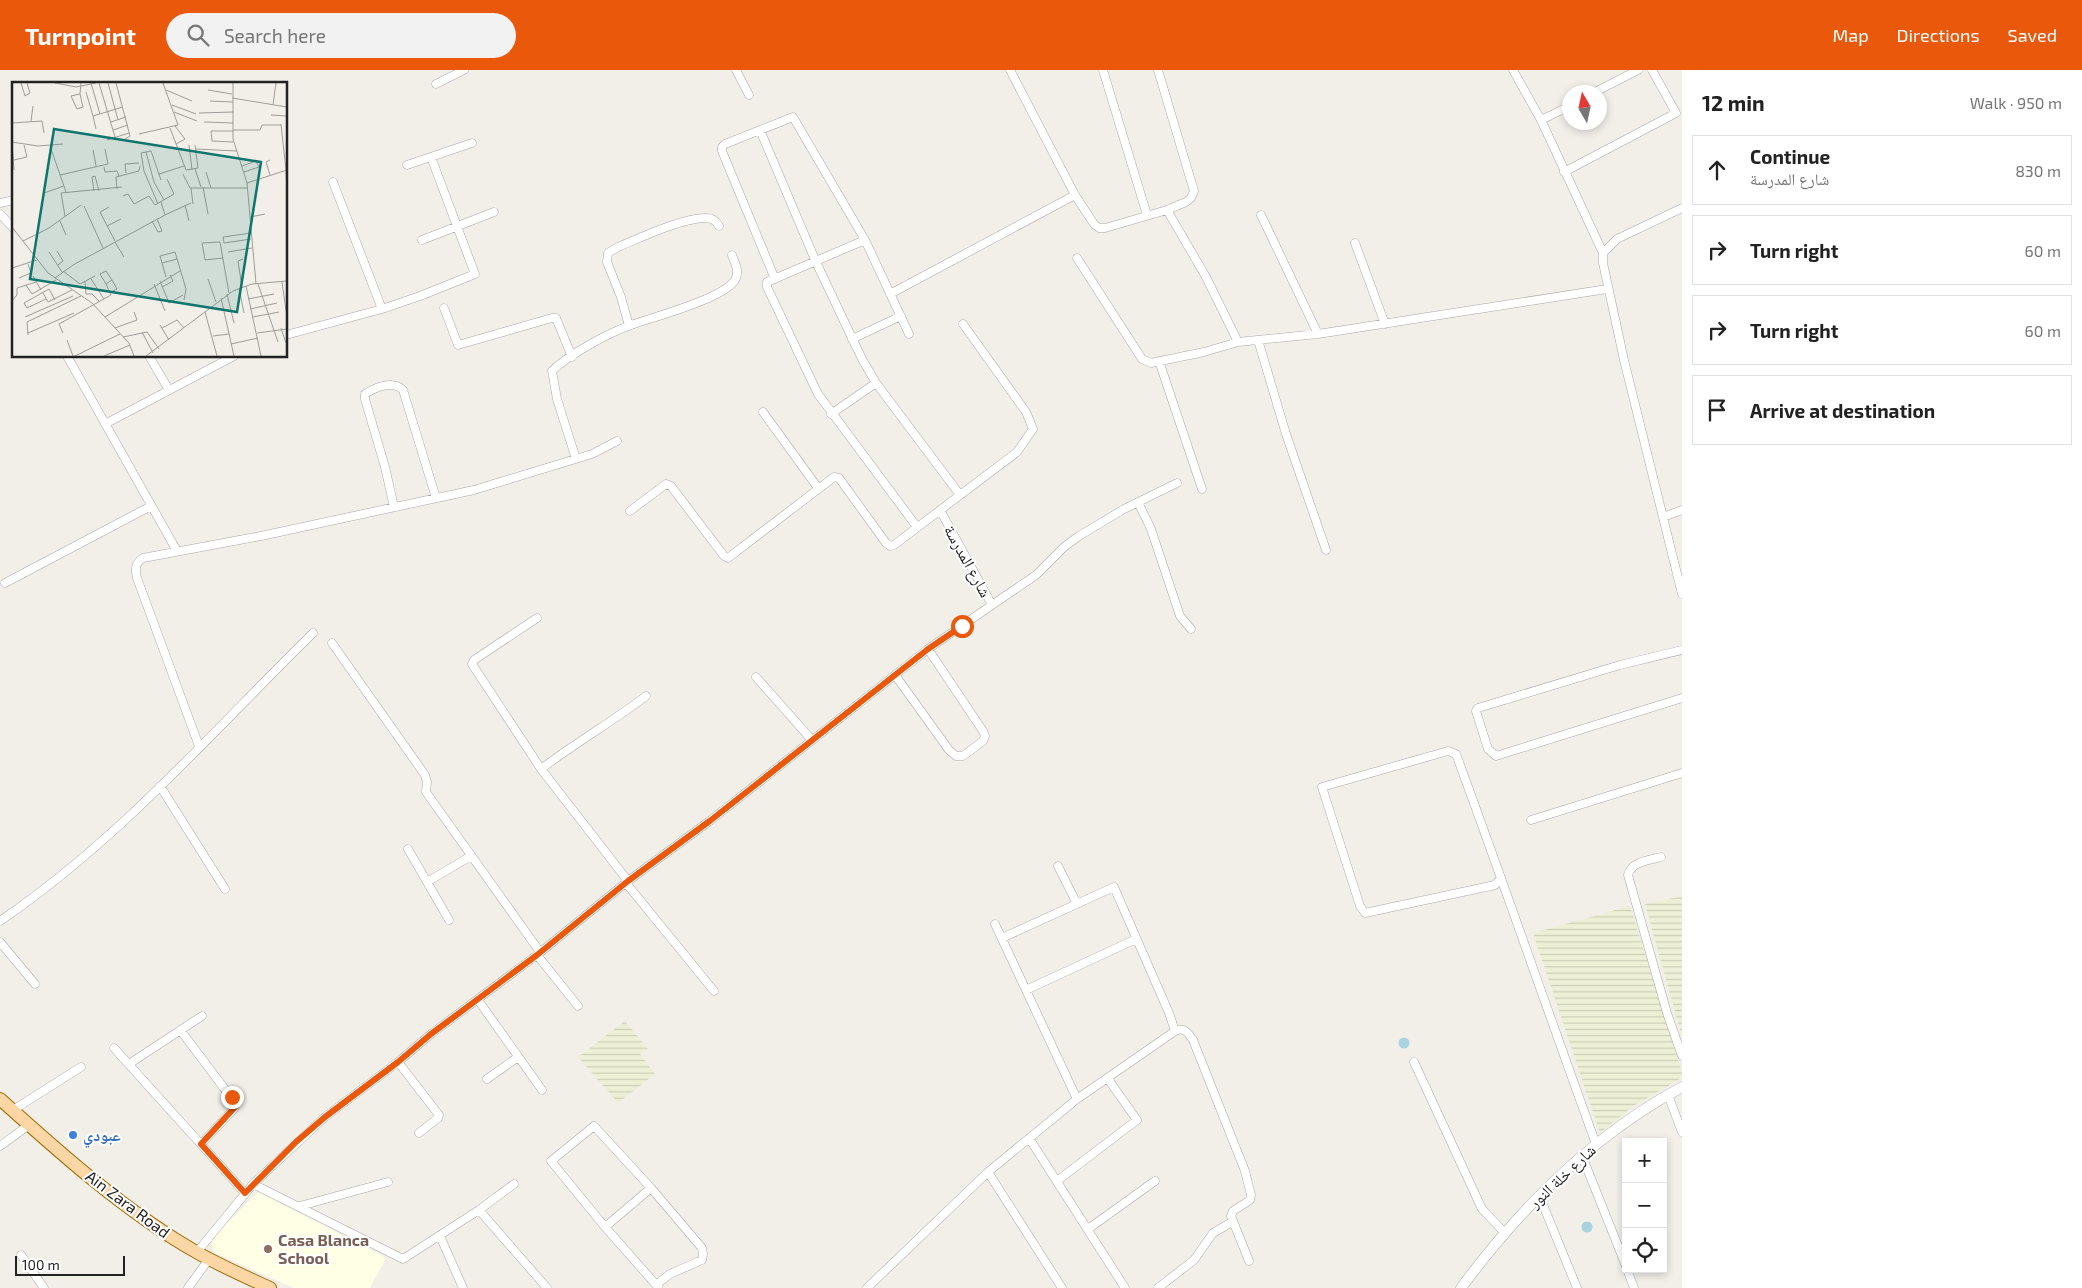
<!DOCTYPE html>
<html lang="en">
<head>
<meta charset="utf-8">
<style>
  :root { --surface:#fff; --page:#f2f2f2; --text:#222; --muted:#767676; --line:#e0e0e0; --accent:#ea580c }
  body { margin:0; font-family:"Exo 2","Noto Naskh Arabic",sans-serif; background:var(--page); color:var(--text) }
  .controls { position:absolute; right:15px; bottom:15px; display:grid; overflow:hidden; border-radius:0px; box-shadow:0 2px 8px #0003 }
  .controls button { width:45px; height:45px; display:grid; place-items:center; padding:0; border:0; border-bottom:1px solid var(--line); background:var(--surface); color:var(--text); font:25px sans-serif }
  .compass { position:absolute; left:1562px; top:15px; width:45px; height:45px; border-radius:50%; background:var(--surface); box-shadow:0 2px 8px #0003; rotate:351deg }
  .scale { position:absolute; left:15px; bottom:12px; width:110px; box-sizing:border-box; padding-left:5px; border:2px solid #222; border-top:0; font-size:14px; line-height:18px; white-space:nowrap; color:#222; -webkit-text-stroke:4px #fff; paint-order:stroke }
  .stop { position:absolute; width:15px; height:15px; margin:-11px; border:4px solid #ea580c; border-radius:50%; background:#fff }
  .stop.end { background:#ea580c; border-color:#fff; box-shadow:0 1px 5px #0008 }
  .list { margin:0; padding:0; list-style:none }
  h2 { display:flex; justify-content:space-between; align-items:center; height:65px; margin:0; padding:0 20px; font-size:21px }
  h2 small { font-size:16px; font-weight:400; color:var(--muted) }
  .list li { display:grid; grid-template-columns:32px 1fr auto; gap:15px; align-items:center; box-sizing:border-box; height:70px; margin:0 10px 10px; padding:0 10px; border:1px solid var(--line); border-radius:0px }
  .list b { display:block; font-size:19px; white-space:nowrap }
  .list p { margin:0; font-size:16px; white-space:nowrap; color:var(--muted) }
  .list em { font-size:16px; font-style:normal; color:var(--muted) }
  .icon { flex:none; width:28px; height:28px; fill:none; stroke:currentColor; stroke-width:2; stroke-linecap:round; stroke-linejoin:round }
  .map { position:relative; flex:none; width:1682px; height:1218px; overflow:hidden }
  header { display:flex; align-items:center; gap:30px; box-sizing:border-box; height:70px; padding:0 25px; background:var(--accent); color:#fff }
  header strong { font-size:24px }
  nav { display:flex; gap:28px; margin-inline-start:auto; font-size:18px }
  .search { width:350px; height:45px; background:var(--page); display:flex; align-items:center; gap:12px; box-sizing:border-box; padding:0 18px; border-radius:28px; color:var(--muted); font-size:19px }
  main { display:flex }
  aside { flex:1; background:var(--surface) }
  .map>svg:first-child { display:block }
  .education { fill:#ffffe5 }
  .farmland { fill:url(#farmland-rules) }
  .water { fill:#aad3df }
  .lines { fill:none; stroke-linecap:round; stroke-linejoin:round }
  .minor-casing { stroke:#a9a9a9; stroke-width:9 }
  .tertiary-casing { stroke:#a9a9a9; stroke-width:11 }
  .primary-casing { stroke:#a06b00; stroke-width:14 }
  .minor { stroke:#fff; stroke-width:8 }
  .tertiary { stroke:#fff; stroke-width:10 }
  .primary { stroke:#fcd6a4; stroke-width:12 }
  .route { stroke:#ea580c; stroke-width:6 }
  .shop-dot { fill:#3f7fe0; stroke:#fff; stroke-width:2 }
  .education-dot { fill:#8d6e63; stroke:#fff; stroke-width:2 }
  .labels { text-anchor:middle; stroke-width:4; stroke-linejoin:round; paint-order:stroke }
  .street-label { font-size:16px; fill:#222; stroke:#fff }
  .shop-label { font-size:16px; font-weight:bold; fill:#366cbe; stroke:#fff; text-anchor:start }
  .education-label { font-size:16px; font-weight:bold; fill:#785e54; stroke:#fff; text-anchor:start }
  .inset-road { fill:none; stroke:#9f9d99; stroke-width:1 }
  .view { fill:#0f766e; fill-opacity:0.15; stroke:#0f766e; stroke-width:2.5 }
  .inset-edge { fill:none; stroke:#222; stroke-width:2.5 }
</style>
</head>
<body>
<header>
<strong>Turnpoint</strong>
<div class="search"><svg class="icon" aria-label="search" viewBox="0 0 24 24"><circle cx="10" cy="10" r="6"/><path d="M15 15l6 6"/></svg>Search here</div>
<nav><a>Map</a><a>Directions</a><a>Saved</a></nav>
</header>
<main>
<div class="map">
<svg width="1682" height="1218" viewBox="0 0 1682 1218">
  <defs>
    <pattern id="farmland-rules" width="6" height="5" patternUnits="userSpaceOnUse" patternTransform="scale(1.25)"><rect width="6" height="5" fill="#eef0d5"/><path d="M0 2.5h6" fill="none" stroke="#ccceb7"/></pattern>
  </defs>
  <rect width="100%" height="100%" fill="#f2efe9"/>
  <path class="education" d="M258 1122 386 1188 370 1218H294L213 1182 211 1169Z"/>
  <path class="farmland" d="M1682 826V967L1645 834Z
    M1630 836 1682 1002V1008L1633 1036 1600 1063 1533 863Z
    M625 951 648 979 640 984 655 1004 618 1033 578 987Z"/>
  <path class="water" d="M1398.5 973a5.5 5.5 0 1 1 11 0a5.5 5.5 0 1 1-11 0Z
    M1581.5 1157a5.5 5.5 0 1 1 11 0a5.5 5.5 0 1 1-11 0Z"/>
  <g class="lines">
    <g class="minor-casing">
      <path id="minor" d="M736 0 749 25
        M1010 0 1075 125 1094 154 1099 158H1105L1167 140 1186 132 1191 128 1194 121 1158 0
        M1103 0 1147 145
        M1513 0 1541 50 1603 183
        M436 14 464 0
        M1595 22 1638 0
        M1541 50 1570 36
        M760 60 816 192 862 289 876 313 960 425
        M407 95 472 73
        M1564 102 1676 43 1652 0
        M333 112 382 239
        M0 133 14 130
        M1682 138 1617 169 1603 183V193L1624 290 1682 524
        M1167 140 1206 207 1238 272
        M0 144 14 159
        M1261 145 1318 264
        M422 170 494 142
        M865 170 767 212V217L818 324 917 457
        M1355 173 1385 254
        M1077 188 1142 289 1151 293 1204 282 1238 272 1318 264 1607 219
        M775 209 722 81V77L725 74 793 47 865 170 909 264
        M890 224 1075 125
        M444 238 458 275 552 248H556L572 287
        M629 256 621 227 607 192 608 183 618 177C640 168 684 147 707 148 713 148 716 151 719 156
        M286 265 382 239 420 226 475 204 431 87
        M852 269 901 246
        M1258 270 1286 364 1326 480
        M67 286 177 481
        M149 286 169 320
        M1159 291 1202 419
        M763 342 818 418
        M831 344 876 313
        M105 354 234 286
        M576 389 557 329 552 301C568 285 608 263 631 255 653 247 723 229 735 210 740 202 735 193 732 185
        M1138 432 1151 459 1180 546 1191 559
        M394 437 385 397 365 329V324C376 317 393 310 403 320L436 428
        M630 441 666 414 671 416 724 486 728 488 834 407 839 408 886 473 890 476 894 475 1017 382 1033 359 1026 342 963 254
        M1663 447 1682 440
        M5 513 151 436
        M992 535 1036 505 1064 477 1079 466 1124 439 1177 413
        M537 548 474 590 472 594 541 699 628 811
        M332 573 425 705 427 712 426 722 540 882
        M1682 580 1620 595 1478 638 1476 641 1488 679 1496 686 1682 628
        M895 605 949 680 956 686H963L983 671 985 666 983 661 928 579
        M756 607 811 669
        M199 676 137 508C135 499 135 493 143 488L261 466 474 420 592 384 617 371
        M541 699C575 673 612 652 646 626
        M160 716 225 819
        M1531 750 1682 703
        M408 779 449 850
        M1661 787C1649 790 1631 792 1628 805L1667 943 1682 986
        M1058 796 1077 834
        M1501 808 1495 815 1365 843 1360 836 1322 717 1448 681 1456 684C1504 814 1549 945 1596 1074
        M427 812 471 786
        M626 813 714 921
        M0 851C118 771 212 662 313 563
        M995 854 1077 1029
        M1002 868 1114 817 1169 943 1175 961
        M0 872 35 914
        M537 885 578 936
        M1026 920 1136 869
        M478 930 542 1020
        M181 961 236 1034 234 1039 201 1074
        M114 978 245 1123
        M398 992 439 1045 438 1048 419 1063
        M1414 992 1482 1139 1505 1163
        M129 994 202 946
        M487 1009 518 987
        M1668 1025 1682 1062
        M13 1040 81 997
        M1029 1068 1125 1218
        M0 1076 29 1055
        M1582 1086 1626 1196
        M988 1102 1062 1218
        M1057 1111 1137 1050 1108 1009
        M253 1114 403 1189 479 1140 514 1114
        M651 1118 605 1157 551 1091 594 1056 651 1118 702 1178 703 1184 702 1190 670 1204 656 1215
        M1539 1125 1577 1218
        M300 1136 388 1112
        M479 1140 547 1218
        M605 1157 658 1217
        M1088 1159 1155 1111
        M440 1166 463 1218
        M197 1182 253 1114 325 1047 398 992 431 964 537 885 628 811 711 750 928 579 992 535 940 440
        M21 1185 44 1218
        M1627 1199 1634 1218
        M188 1218 209 1189
        M867 1218 988 1102 1077 1029 1175 961C1185 957 1187 962 1193 970L1245 1101 1251 1125 1250 1130 1233 1141 1231 1146 1249 1191
        M1158 1218 1194 1190 1213 1163 1232 1152"/>
    </g>
    <g class="tertiary-casing">
      <path id="tertiary" d="M1461 1218C1521 1137 1593 1065 1682 1017"/>
    </g>
    <g class="primary-casing">
      <path id="primary" d="M0 1029C60 1083 127 1143 198 1183 221 1196 246 1207 270 1218"/>
    </g>
    <use href="#minor" class="minor"/>
    <use href="#tertiary" class="tertiary"/>
    <use href="#primary" class="primary"/>
  </g>
  <g class="lines">
    <path class="route" d="M232 1027 236 1036 201 1074 245 1123 296 1072 325 1047 398 992 431 964 537 885 628 811 711 750 928 579 962 556"/>
  </g>
  <circle class="shop-dot" cx="73" cy="1065" r="5"/>
  <circle class="education-dot" cx="268" cy="1179" r="5"/>
  <g class="labels">
    <g class="street-label">
      <text transform="translate(968 491) rotate(61)" y="6">شارع المدرسة</text>
      <text transform="translate(1562 1106) rotate(-43)" y="6">شارع خلة النور</text>
      <text transform="translate(128 1134) rotate(37)" y="6">Ain Zara Road</text>
    </g>
    <g class="shop-label">
      <text x="83" y="1071">عبودي</text>
    </g>
    <g class="education-label">
      <text x="278" y="1176">Casa Blanca<tspan x="278" dy="18">School</tspan></text>
    </g>
  </g>
  <g transform="translate(12 12)">
    <rect width="275" height="275" fill="#f2efe9"/>
    <path class="inset-road" d="M9 1 13 14 18 11 15 1M43 1 64 5 84 1M79 1 88 32M87 1 103 55M96 1 106 38M104 1 118 54 113 57M221 1V57L235 101M154 8 180 19M196 8 220 12M74 10 81 34M59 14 65 27 71 25 68 12M59 14 68 12 69 1M220 16 275 25M198 19 221 20M160 23 184 32M261 23 264 1M162 30 185 39M187 31 221 30M259 33 275 34M19 39 21 24M99 40 114 35M192 40 221 41M0 41 30 39 32 51M269 42 274 88M163 44 173 57 164 62M158 46 174 88 186 86 183 63M84 47 81 34 111 25M101 48 116 43M221 48H248L250 43H269M221 49H199L200 59 221 60M127 52 166 43 151 1M95 58 117 51M0 60 26 64 51 62M0 61 2 88M177 63 180 88M38 64 54 110M184 67 225 69M81 68 84 84M134 70 129 71 132 89 146 122M134 70 142 100 152 118M134 70 139 69 149 98M2 78 15 75 12 63M230 84 244 79 247 85 232 90M92 85 93 90 105 89 107 94M183 87 189 105M274 89 275 108M194 90 199 106M114 91 113 82 127 81M147 92 172 84M171 92 178 106H235M48 93 96 82 93 67M258 93 254 80 258 78M191 105 196 132M179 106 181 122M105 107 104 95 127 89 128 84M82 109 80 95 83 94 87 109M32 111 52 104M111 114 116 112 122 122 137 114 143 123 162 112 155 97M173 123 177 139M72 124 91 166M97 125 88 130 103 159M153 133 179 121M53 134 49 111 110 105M238 135 253 132M48 139 54 153M140 139 146 150 150 149 145 137M95 144 109 137M0 145 36 191 80 221 117 261 122 274M239 151 211 155 212 161 239 157M11 159 37 146 69 123M103 160 112 175M45 169 51 179 46 183M37 170 50 190M216 170 240 166M148 174 163 170 174 207 172 218M148 174 154 195M211 176 193 178 190 161 208 160 212 183 217 211M150 181 165 177M0 186 25 178M51 189 68 202 83 194M21 194 29 208M7 196 19 191 16 182M43 196 61 183 153 133 149 120M79 197 92 217M196 197 204 220M73 199 74 212H80L88 220M148 199 157 221 171 213M270 200 275 235M142 202 153 229M244 202 235 101 275 88M246 202 266 260M14 203 20 212 44 198M234 204 249 274M150 205 161 199 158 193M230 205 226 179 231 177M227 206 232 231M99 210 105 207 100 198 94 189 88 192 94 202 100 198M31 211 36 220 60 208M215 212 222 241M209 216 222 274M34 217 15 226 12 221 37 207 43 218M236 217 262 212M0 219 5 213V206L24 200M238 227 265 221M193 230 205 274M13 235 61 214M93 235 168 189M241 235 267 230M148 243 157 258M103 246 125 238 122 230M150 246 165 238 172 246M269 246 274 261M130 250 141 271M16 251 62 231M51 251 47 242 99 213 94 202M245 251 275 247M16 253 15 240 69 214M201 254 217 252M111 255 135 250 147 267M55 258 61 274M219 262 246 256M63 274 108 252M92 274 118 263M134 274 221 209 240 202 275 199"/>
    <path class="view" d="M42 47 249 80 225 230 18 197Z"/>
    <rect width="275" height="275" class="inset-edge"/>
  </g>
</svg>
<div class="controls">
<button>+</button>
<button>−</button>
<button><svg class="icon" aria-label="locate" viewBox="0 0 24 24"><circle cx="12" cy="12" r="6"/><path d="M12 2v4M12 18v4M2 12h4M18 12h4"/></svg></button>
</div>
<svg class="compass" viewBox="-18 -18 36 36"><path d="M0-13l5 13h-10z" fill="#e53935"/><path d="M0 13l5-13h-10z" fill="#767676"/></svg>
<div class="scale">100 m</div>
<div class="stop" style="left:962px;top:556px"></div>
<div class="stop end" style="left:232px;top:1027px"></div>
</div>
<aside>
<h2>12 min<small>Walk · 950 m</small></h2>
<ul class="list">
<li><svg class="icon" aria-label="ahead" viewBox="0 0 24 24"><path d="M12 20V5M6 11l6-6 6 6"/></svg><div><b>Continue</b><p>شارع المدرسة</p></div><em>830 m</em></li>
<li><svg class="icon" aria-label="right" viewBox="0 0 24 24"><path d="M7 20v-9h11M14 6l5 5-5 5"/></svg><div><b>Turn right</b></div><em>60 m</em></li>
<li><svg class="icon" aria-label="right" viewBox="0 0 24 24"><path d="M7 20v-9h11M14 6l5 5-5 5"/></svg><div><b>Turn right</b></div><em>60 m</em></li>
<li><svg class="icon" aria-label="arrive" viewBox="0 0 24 24"><path d="M6 21V4h12l-3 4 3 4H6"/></svg><div><b>Arrive at destination</b></div></li>
</ul>
</aside>
</main>
</body>
</html>
